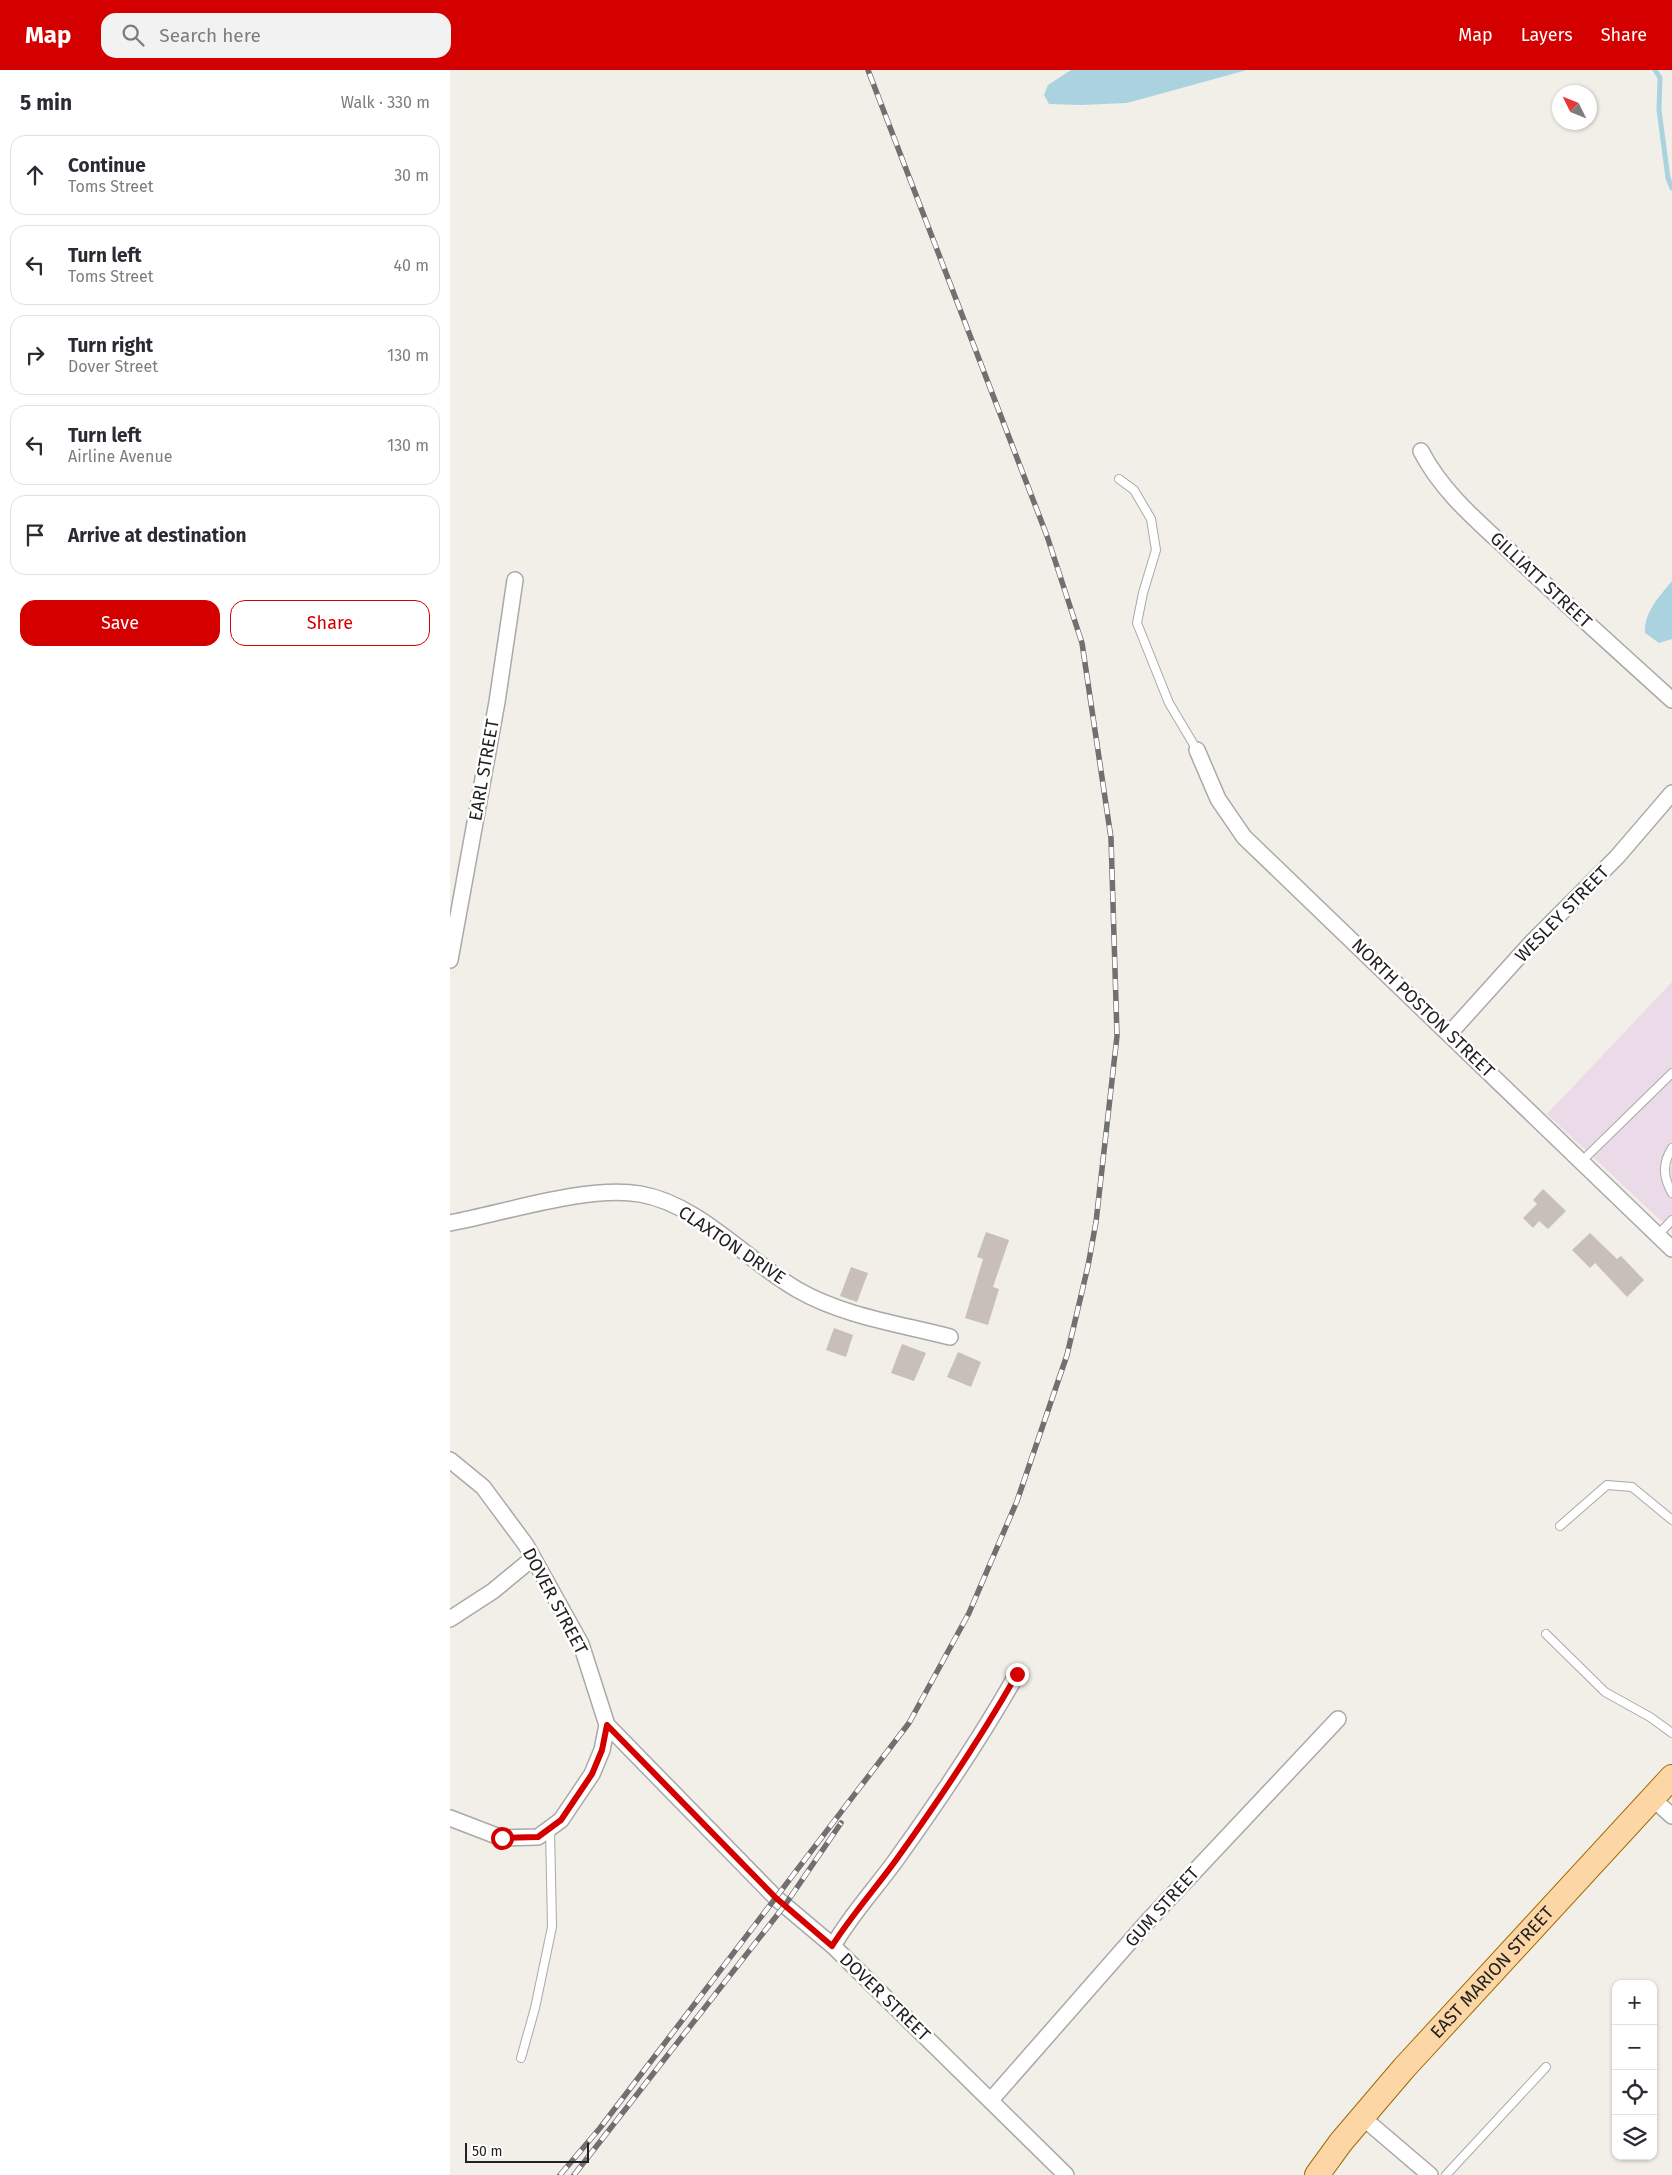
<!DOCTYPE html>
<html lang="en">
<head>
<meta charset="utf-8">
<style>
  :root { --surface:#fff; --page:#f2f2f3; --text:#2b2b33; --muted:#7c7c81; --line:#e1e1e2; --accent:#d40000 }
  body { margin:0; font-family:"Fira Sans",sans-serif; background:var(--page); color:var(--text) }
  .controls { position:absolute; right:15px; bottom:15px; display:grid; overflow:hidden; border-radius:10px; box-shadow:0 1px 4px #0004 }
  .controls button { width:45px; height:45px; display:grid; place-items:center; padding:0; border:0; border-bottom:1px solid var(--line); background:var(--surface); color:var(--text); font:25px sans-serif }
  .compass { position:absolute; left:1102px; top:15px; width:45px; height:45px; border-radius:50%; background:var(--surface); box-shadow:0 1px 4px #0004; rotate:313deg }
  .scale { position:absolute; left:15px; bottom:12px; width:124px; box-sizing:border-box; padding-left:5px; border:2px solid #222; border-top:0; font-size:14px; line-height:18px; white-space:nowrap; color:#222; -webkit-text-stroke:4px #fff; paint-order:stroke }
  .stop { position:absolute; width:15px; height:15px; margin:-11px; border:4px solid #d40000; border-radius:50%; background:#fff }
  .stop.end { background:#d40000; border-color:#fff; box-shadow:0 1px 5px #0008 }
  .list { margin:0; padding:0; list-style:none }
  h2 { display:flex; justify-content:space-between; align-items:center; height:65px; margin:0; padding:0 20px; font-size:21px }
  h2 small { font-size:16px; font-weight:400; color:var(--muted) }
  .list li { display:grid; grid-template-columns:32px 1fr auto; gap:15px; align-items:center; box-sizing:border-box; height:80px; margin:0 10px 10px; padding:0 10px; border:1px solid var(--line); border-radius:15px }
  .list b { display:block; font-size:19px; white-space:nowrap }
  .list p { margin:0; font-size:16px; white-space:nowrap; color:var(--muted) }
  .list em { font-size:16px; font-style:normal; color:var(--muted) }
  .actions { display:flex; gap:10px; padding:15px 20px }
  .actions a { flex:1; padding:11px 0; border:1px solid var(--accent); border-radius:15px; text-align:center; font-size:18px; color:var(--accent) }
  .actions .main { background:var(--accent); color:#fff }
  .icon { flex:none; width:28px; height:28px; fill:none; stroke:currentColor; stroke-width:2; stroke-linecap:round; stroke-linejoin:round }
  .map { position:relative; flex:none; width:1222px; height:2105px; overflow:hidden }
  header { display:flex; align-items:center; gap:30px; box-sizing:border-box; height:70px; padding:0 25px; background:var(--accent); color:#fff }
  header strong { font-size:24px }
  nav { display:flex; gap:28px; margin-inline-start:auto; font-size:18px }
  .search { width:350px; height:45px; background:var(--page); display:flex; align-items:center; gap:12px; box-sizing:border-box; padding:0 18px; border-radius:15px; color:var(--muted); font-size:19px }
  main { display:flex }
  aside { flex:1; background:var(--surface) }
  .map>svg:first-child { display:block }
  .industrial { fill:#ebdbe8 }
  .water { fill:#aad3df }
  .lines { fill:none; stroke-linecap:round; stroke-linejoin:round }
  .stream { stroke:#aad3df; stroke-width:5 }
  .building { fill:#c7bfb8 }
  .lane-casing { stroke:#a9a9a9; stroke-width:10 }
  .street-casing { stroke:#a9a9a9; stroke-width:18 }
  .primary-casing { stroke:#a06b00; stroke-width:26 }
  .lane { stroke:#fff; stroke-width:8 }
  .street { stroke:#fff; stroke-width:15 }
  .primary { stroke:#fcd6a4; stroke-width:24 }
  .rail-casing { stroke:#707070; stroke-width:5.5 }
  .rail { stroke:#fff; stroke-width:4; stroke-dasharray:11; stroke-linecap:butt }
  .route { stroke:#d40000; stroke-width:6 }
  .labels { text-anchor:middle; stroke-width:5; stroke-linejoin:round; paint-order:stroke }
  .street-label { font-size:18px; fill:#222; stroke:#fff }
</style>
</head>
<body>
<header>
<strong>Map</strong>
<div class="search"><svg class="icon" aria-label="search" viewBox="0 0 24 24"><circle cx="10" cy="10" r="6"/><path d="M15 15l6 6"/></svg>Search here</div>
<nav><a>Map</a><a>Layers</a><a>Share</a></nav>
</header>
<main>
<aside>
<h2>5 min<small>Walk · 330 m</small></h2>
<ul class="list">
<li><svg class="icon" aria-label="ahead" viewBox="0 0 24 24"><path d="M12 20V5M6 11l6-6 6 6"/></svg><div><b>Continue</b><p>Toms Street</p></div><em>30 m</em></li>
<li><svg class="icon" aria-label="left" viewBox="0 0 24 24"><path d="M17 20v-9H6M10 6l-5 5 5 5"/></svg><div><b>Turn left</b><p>Toms Street</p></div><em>40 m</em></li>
<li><svg class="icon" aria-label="right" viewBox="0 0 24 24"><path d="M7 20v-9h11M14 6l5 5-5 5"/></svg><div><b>Turn right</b><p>Dover Street</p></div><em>130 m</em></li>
<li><svg class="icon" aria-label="left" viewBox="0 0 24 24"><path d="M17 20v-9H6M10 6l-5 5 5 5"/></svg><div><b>Turn left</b><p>Airline Avenue</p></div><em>130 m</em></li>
<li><svg class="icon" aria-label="arrive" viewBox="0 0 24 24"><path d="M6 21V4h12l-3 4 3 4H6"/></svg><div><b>Arrive at destination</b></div></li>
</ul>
<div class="actions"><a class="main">Save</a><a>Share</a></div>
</aside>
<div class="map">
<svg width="1222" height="2105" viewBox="0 0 1222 2105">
  <rect width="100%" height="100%" fill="#f2efe9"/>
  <path class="industrial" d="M1222 912V1161L1097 1044Z"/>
  <path class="water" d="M621 0H797L677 33 631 35 599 34 594 25 598 15Z
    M1222 511V569L1209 573 1195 563C1194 542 1209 527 1222 511Z"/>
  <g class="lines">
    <path class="stream" d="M1205 0 1210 8 1209 40 1218 108 1222 118"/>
  </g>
  <path class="building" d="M1093 1119 1116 1141 1098 1159 1089 1151 1083 1158 1073 1148 1087 1134 1083 1130Z
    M536 1162 559 1170 543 1217 549 1219 538 1255 515 1248 533 1189 527 1187Z
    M1140 1163 1167 1189 1171 1186 1194 1210 1177 1227 1145 1193 1140 1198 1122 1180Z
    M401 1197 418 1203 407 1232 390 1226Z
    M384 1258 403 1265 396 1287 376 1280Z
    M452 1274 476 1283 464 1311 441 1303Z
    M508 1282 531 1292 521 1317 497 1307Z"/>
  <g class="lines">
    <g class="lane-casing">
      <path id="lane" d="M669 409 684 420 701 449 706 480 693 523 687 553 719 633 747 680
        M1222 1078C1212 1094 1213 1107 1222 1123
        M1132 1091 1222 1003
        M1208 1165 1222 1150
        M1110 1456 1157 1415 1182 1417 1222 1450
        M1096 1564 1155 1622 1200 1647 1222 1663
        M71 1988 85 1938 102 1857 100 1758
        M996 2105 1096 1997"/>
    </g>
    <g class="street-casing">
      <path id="street" d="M971 381C993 424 1032 455 1067 488 1118 536 1170 583 1222 630
        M747 680 768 729 794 767 1222 1179
        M0 890 47 632 65 510
        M1000 963 1083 871 1167 787 1222 723
        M0 1153C54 1143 137 1115 190 1124 249 1134 297 1191 348 1220 393 1246 450 1254 500 1267
        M0 1390 33 1417 76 1475 131 1574 157 1655 326 1828 383 1876 616 2105
        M0 1549 43 1521 83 1488
        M1202 1728 1222 1746
        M0 1748 52 1768 88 1767 111 1750 142 1704 152 1680 157 1655
        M383 1876C400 1846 425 1819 446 1790 489 1730 531 1668 567 1604
        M541 2030 698 1851 888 1649
        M912 2047 980 2105"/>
    </g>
    <g class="primary-casing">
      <g id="primary">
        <path id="s1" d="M867 2105 891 2072 954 1998 1222 1707"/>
      </g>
    </g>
    <use href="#lane" class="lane"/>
    <use href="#street" class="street"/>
    <use href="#primary" class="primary"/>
    <g class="rail-casing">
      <path id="rail" d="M110 2105 150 2058 459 1653 519 1543 567 1431 617 1285 638 1196 646 1152 667 966 661 768 632 573 597 466 418 0
        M124 2105 335 1835 391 1753"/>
    </g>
    <use href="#rail" class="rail"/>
  </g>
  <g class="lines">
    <path class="route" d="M52 1768 88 1767 111 1750 142 1704 152 1680 157 1655 326 1828 382 1876C401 1846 425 1819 446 1790 489 1730 531 1668 567 1604"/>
  </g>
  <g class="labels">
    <g class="street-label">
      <text transform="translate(1091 510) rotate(43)" y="6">GILLIATT STREET</text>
      <text transform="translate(34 700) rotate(-80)" y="6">EARL STREET</text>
      <text transform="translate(1112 844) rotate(-46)" y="6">WESLEY STREET</text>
      <text transform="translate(973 938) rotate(44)" y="6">NORTH POSTON STREET</text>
      <text transform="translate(282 1175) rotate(34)" y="6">CLAXTON DRIVE</text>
      <text transform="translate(105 1531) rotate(62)" y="6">DOVER STREET</text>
      <text transform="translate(712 1837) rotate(-48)" y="6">GUM STREET</text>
      <text dy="6" stroke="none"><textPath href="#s1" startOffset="268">EAST MARION STREET</textPath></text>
      <text transform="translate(435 1927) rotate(44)" y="6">DOVER STREET</text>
    </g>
  </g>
</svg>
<div class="controls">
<button>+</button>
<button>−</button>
<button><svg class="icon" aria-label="locate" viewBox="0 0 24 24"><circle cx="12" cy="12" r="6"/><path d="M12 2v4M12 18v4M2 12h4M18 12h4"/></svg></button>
<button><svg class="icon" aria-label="layers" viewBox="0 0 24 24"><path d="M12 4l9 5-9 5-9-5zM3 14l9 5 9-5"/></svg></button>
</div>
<svg class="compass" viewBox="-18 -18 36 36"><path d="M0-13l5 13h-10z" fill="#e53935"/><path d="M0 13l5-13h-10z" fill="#7c7c81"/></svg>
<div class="scale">50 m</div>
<div class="stop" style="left:52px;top:1768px"></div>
<div class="stop end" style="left:567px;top:1604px"></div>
</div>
</main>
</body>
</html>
